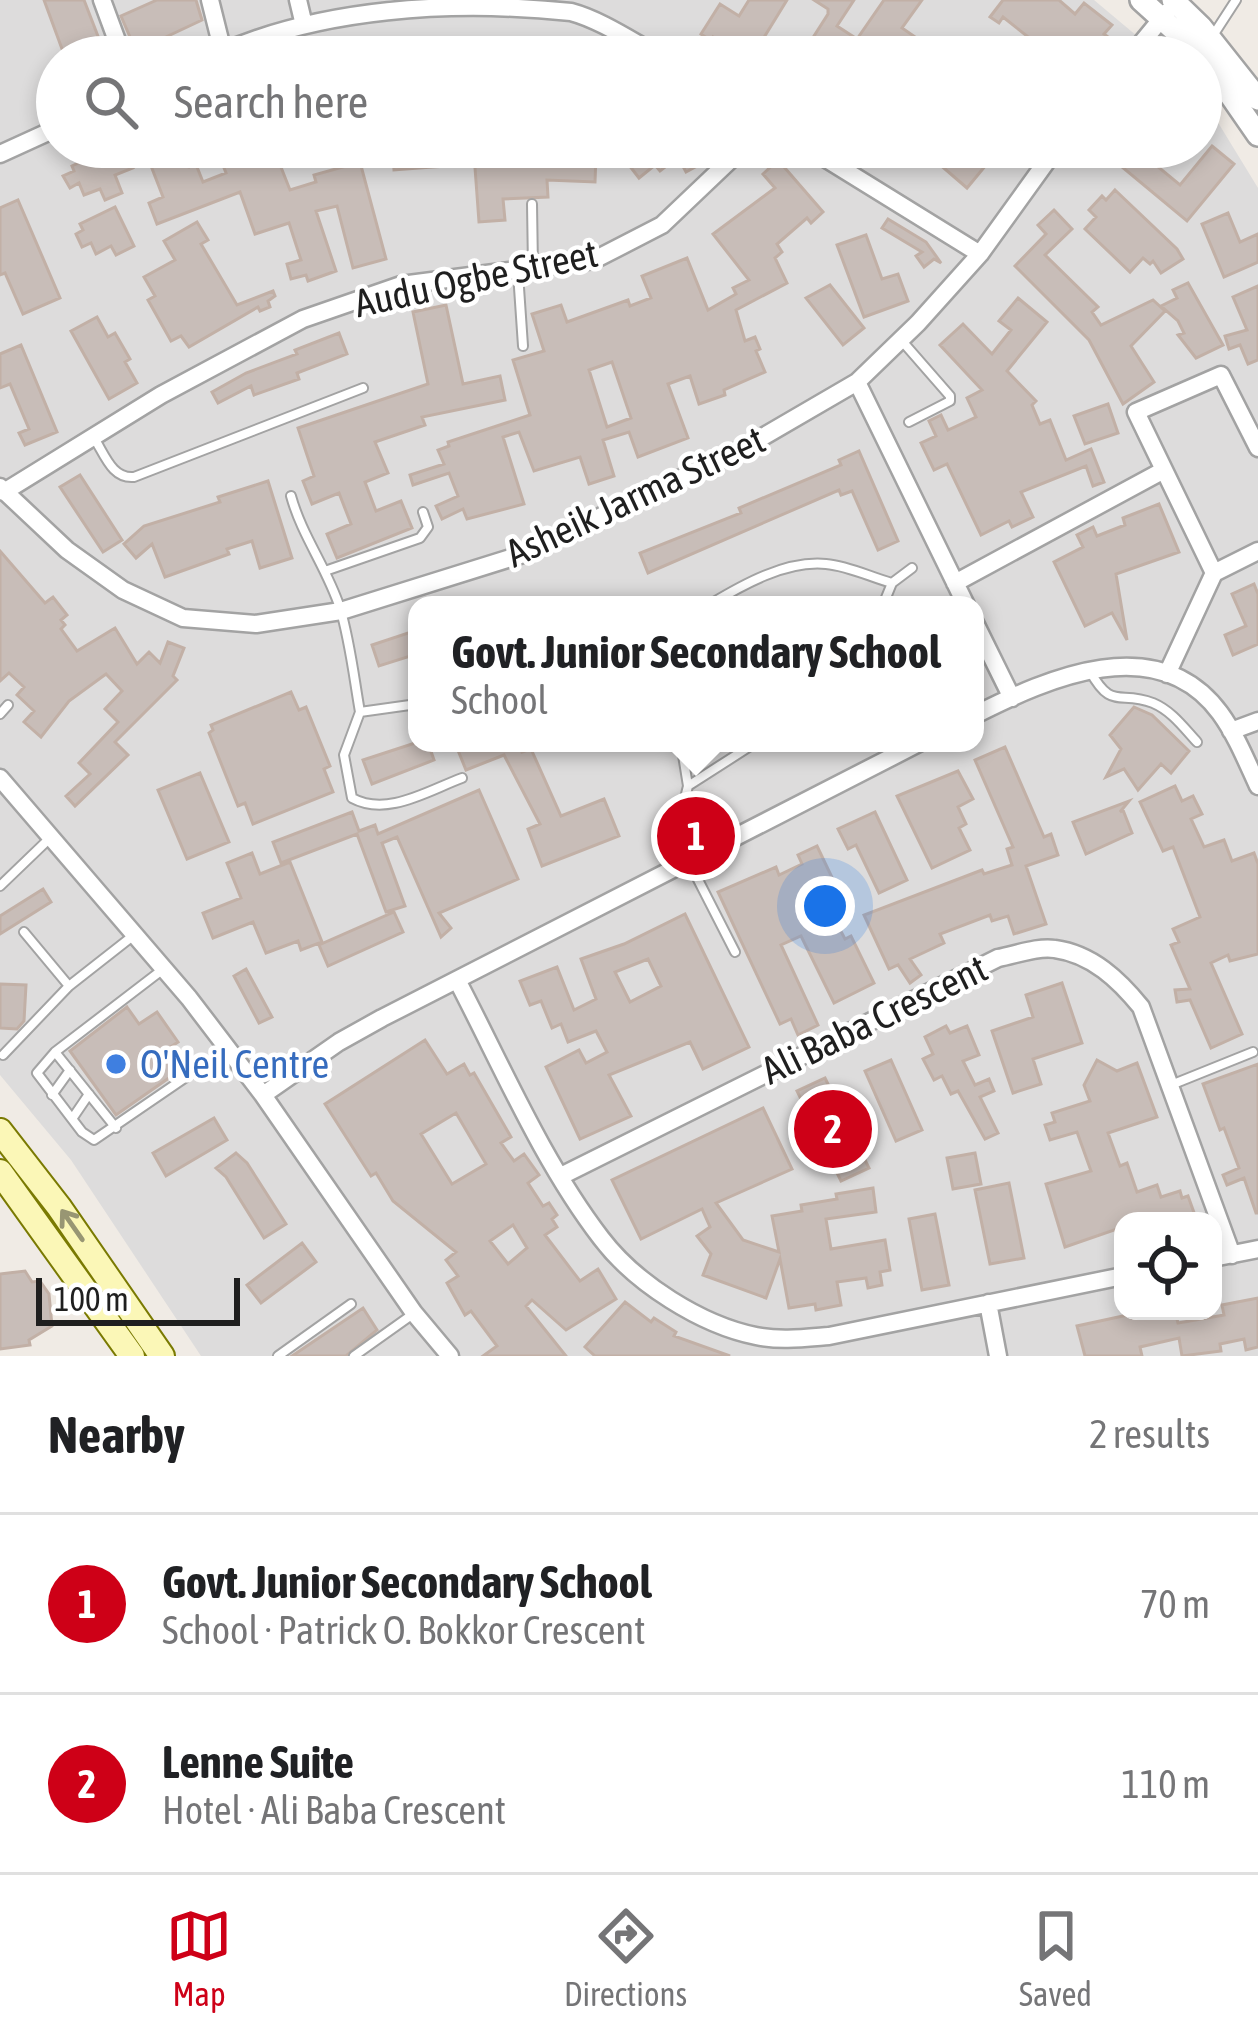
<!DOCTYPE html>
<html lang="en">
<head>
<meta charset="utf-8">
<style>
  :root { --surface:#fff; --page:#f6f6f6; --text:#202124; --muted:#757577; --line:#e0e0e0; --accent:#ce0017 }
  body { margin:0; font-family:"Asap Condensed",sans-serif; background:var(--page); color:var(--text) }
  .controls { position:absolute; right:36px; bottom:36px; display:grid; overflow:hidden; border-radius:24px; box-shadow:0 6px 18px #0003 }
  .controls button { width:108px; height:108px; display:grid; place-items:center; padding:0; border:0; border-bottom:3px solid var(--line); background:var(--surface); color:var(--text); font:60px sans-serif }
  .scale { position:absolute; left:36px; bottom:30px; width:204px; box-sizing:border-box; padding-left:12px; border:6px solid #1f1f1f; border-top:0; font-size:33px; line-height:42px; white-space:nowrap; color:#1f1f1f; -webkit-text-stroke:9px #fff; paint-order:stroke }
  .you { position:absolute; left:825px; top:906px; width:42px; height:42px; margin:-30px; border:9px solid #fff; border-radius:50%; background:#1a73e8; box-shadow:0 0 0 18px #1a73e833 }
  .badge { display:grid; place-items:center; width:78px; height:78px; border-radius:50%; background:var(--accent); color:#fff; font-size:39px; font-weight:700 }
  .pin { position:absolute; translate:-50% -50%; border:6px solid #fff; box-shadow:0 3px 12px #0006 }
  .popup { position:absolute; left:408px; top:596px; width:576px; height:156px; box-sizing:border-box; display:grid; place-content:center; border-radius:24px; background:var(--surface); filter:drop-shadow(0 3px 9px #0005); font-size:39px; white-space:nowrap; color:var(--muted) }
  .popup b { font-size:45px; color:var(--text) }
  .popup::after { content:''; position:absolute; left:50%; top:100%; margin-left:-24px; border:24px solid transparent; border-top-color:var(--surface) }
  .list { margin:0; padding:0; list-style:none }
  h2 { display:flex; justify-content:space-between; align-items:center; height:156px; margin:0; padding:0 48px; font-size:51px }
  h2 small { font-size:39px; font-weight:400; color:var(--muted) }
  .list li { display:grid; grid-template-columns:78px 1fr auto; gap:36px; align-items:center; box-sizing:border-box; height:180px; padding:0 48px; border-top:3px solid var(--line) }
  .list b { display:block; font-size:45px; white-space:nowrap }
  .list p { margin:0; font-size:39px; white-space:nowrap; color:var(--muted) }
  .list em { font-size:39px; font-style:normal; color:var(--muted) }
  .icon { flex:none; width:66px; height:66px; fill:none; stroke:currentColor; stroke-width:2; stroke-linecap:round; stroke-linejoin:round }
  .map { position:relative; flex:none; width:1258px; height:1356px; overflow:hidden }
  .search { position:absolute; background:var(--surface); box-shadow:0 6px 18px #0003; left:36px; right:36px; top:36px; height:132px; display:flex; align-items:center; gap:30px; box-sizing:border-box; padding:0 42px; border-radius:66px; color:var(--muted); font-size:45px }
  .sheet { height:516px; background:var(--surface) }
  nav { display:flex; justify-content:space-around; align-items:center; box-sizing:border-box; height:168px; border-top:3px solid var(--line); background:var(--surface); font-size:33px; color:var(--muted) }
  nav a { display:grid; justify-items:center; gap:6px }
  nav .on { color:var(--accent) }
  .map>svg:first-child { display:block }
  .residential { fill:#dddcdc; fill-rule:evenodd }
  .building { fill:#c8bdb8; stroke:#c2b0a6; stroke-width:3; fill-rule:evenodd }
  .lines { fill:none; stroke-linecap:round; stroke-linejoin:round }
  .service-casing { stroke:#a3a3a3; stroke-width:12 }
  .minor-casing { stroke:#a3a3a3; stroke-width:21 }
  .tertiary-casing { stroke:#a3a3a3; stroke-width:26 }
  .secondary-casing { stroke:#7a7a02; stroke-width:28 }
  .service { stroke:#fff; stroke-width:8 }
  .minor { stroke:#fff; stroke-width:16 }
  .tertiary { stroke:#fff; stroke-width:21 }
  .secondary { stroke:#fbf7b7; stroke-width:24 }
  .oneway { stroke:#989673 }
  .shop-dot { fill:#3f7fe0; stroke:#fff; stroke-width:4.5 }
  .labels { text-anchor:middle; stroke-width:9; stroke-linejoin:round; paint-order:stroke }
  .street-label { font-size:39px; fill:#1f1f1f; stroke:#fff }
  .shop-label { font-size:39px; fill:#366cbe; stroke:#fff; text-anchor:start }
</style>
</head>
<body>
<div class="map">
<svg width="1258" height="1356" viewBox="0 0 1258 1356">
  <rect width="100%" height="100%" fill="#f0ebe5"/>
  <path class="residential" d="M0 0H1094L1162 57H57V147H1201V96L1203 98 1258 188V1356H201L71 1160 0 1075ZM417 605H975V743H417ZM1123 1221H1213V1311H1123Z"/>
  <path class="building" d="M44 0H84L106 57H65Z
    M157 0H196L202 20 136 51 121 16Z
    M749 0H787L752 57H744L713 37 711 41 701 34 720 4 739 16Z
    M814 0H854L837 26 857 39 884 0H922L902 28 944 57H783L790 42 805 50 828 14V9Z
    M1003 0H1059L1075 14 1084 3 1112 25 1104 34 1116 43 1105 57H1019L1032 40 1003 17 999 23 990 17Z
    M1212 146 1234 164 1187 221 1098 147H1134L1180 185Z
    M113 147H125L133 168 115 175 122 193 105 200 100 189 84 195 79 183 70 188 63 176 74 171 72 166Z
    M216 147H273L290 190 316 182 314 175 343 167 339 147H356L386 259 353 268 337 206 316 211 336 271 308 281 306 275 291 279 287 264 301 260 289 223 255 234 240 192 157 224 149 203 163 197 148 158 173 148 183 165 189 167 195 162 203 182 226 173Z
    M457 147 458 165 394 170 393 151Z
    M615 147H705L691 158 695 167 686 172 678 157 660 171 655 165 639 178Z
    M951 147H977L991 159 967 188 938 163Z
    M545 152 596 155 595 182 547 180 548 197 503 199 505 220 479 222 474 154Z
    M778 160 823 212 811 223 807 218 777 244 782 252 775 258 787 283 736 310 745 341 755 337 760 349 756 351 765 372 724 390 725 395 699 404 690 376 668 384 688 438 638 457 629 432 603 440 614 476 589 484 580 457 534 471 519 432 503 437 524 504 467 519 463 509 442 519 436 506 458 496 449 473 413 485 410 475 444 464 438 450 449 446 448 442 530 415 513 360 544 351 532 314 561 305 567 322 628 300 630 306 651 298 642 276 687 258 708 310 736 294 733 288 749 280 713 234 775 188 763 174ZM612 362 631 418 607 427 589 370Z
    M1115 190 1177 249 1183 259 1161 273 1153 261 1150 264 1143 258 1130 272 1085 229 1096 217 1089 210 1102 196 1106 200Z
    M18 200 60 298 23 314 5 273 0 275V208Z
    M115 207 134 246 116 255 111 246 96 254 91 243 82 247 76 234 83 230 80 224Z
    M1054 210 1072 229 1045 255 1098 307 1092 312 1101 325 1153 300 1165 311 1131 346 1154 382 1123 404 1089 340 1015 266 1046 234 1038 225Z
    M1228 213 1240 242 1258 234V262L1224 277 1202 224Z
    M888 219 926 242 941 263 934 259 924 267 916 256 922 252 882 228Z
    M197 222 208 240 201 244 237 305 273 291 275 296 268 301 270 307 260 311 258 307 189 347 181 336 171 341 148 300 155 296 144 277 175 260 164 241Z
    M866 235 882 279 898 274 908 301 864 317 837 245Z
    M1188 283 1223 345 1196 358 1178 335 1184 333 1178 321 1161 306 1177 298 1173 290Z
    M830 285 864 328 843 345 806 298Z
    M1258 286V360L1248 364 1240 345 1229 349 1225 336 1247 330 1233 297Z
    M1018 298 1047 322 1007 371 1036 401 1032 405 1040 424 1050 420 1066 460 1091 449 1104 482 1093 486 1086 466 1021 492 1033 517 1012 527 1009 521 981 535 947 464 934 470 921 443 936 436 929 421 941 415 948 430 976 417 967 398 982 390 940 345 963 324 992 354 1011 330 999 321Z
    M446 305 463 384 500 376 505 400 422 417 425 425 375 442 388 473 365 482 376 511 401 501 412 528 337 558 327 534 351 524 339 493 312 504 303 481 314 476 298 428 428 384 413 312Z
    M97 317 108 337 115 333 130 359 125 362 137 383 109 399 71 331Z
    M339 333 347 354 297 373 299 379 254 395 251 386 218 403 212 392 246 373 297 354 295 350Z
    M21 345 57 432 25 445 19 433 29 429 10 384 0 388V354Z
    M1108 404 1118 433 1085 444 1074 416Z
    M859 451 898 541 878 550 852 491 841 495 839 490 648 573 640 553 741 513 739 508 841 465 839 460Z
    M80 475 122 540 103 552 60 487Z
    M268 481 292 558 260 568 252 541 227 549 229 554 165 577 152 544 136 558 124 544 144 526 220 502 218 497Z
    M1159 504 1179 552 1116 574 1127 640 1112 613 1085 626 1054 562 1083 547 1077 535 1093 527 1097 536 1125 525 1123 518Z
    M0 551 45 603 53 597 67 615 61 620 65 625 61 629 77 651 115 628 137 664 149 652 160 663 168 642 184 648 173 676 177 680 115 742 128 755 75 806 66 796 90 774 79 763 118 722 105 709 122 691 106 674 69 701 41 737 24 722 34 711 17 695 24 687 9 673 0 681Z
    M1254 584 1258 594V644L1233 655 1225 635 1246 626 1232 594Z
    M417 630V654L379 666 372 645Z
    M291 692 299 710 306 707 330 766 324 769 333 792 253 824 245 803 238 806 209 733 213 730 211 725Z
    M1134 707 1152 715 1189 751 1171 773 1161 764 1138 790 1124 769 1106 777 1121 749 1110 735Z
    M415 743H428L434 760 372 784 363 760Z
    M455 743H519L522 752 531 749 561 816 604 799 619 836 542 866 528 829 540 824 504 755 466 770Z
    M1005 747 1044 837 1051 834 1058 855 1026 866 1046 924 1014 934 1008 916 992 921 990 915 940 934 944 943 910 959 921 975 910 983 898 965 889 969 864 915 982 870 984 874 1012 865 1007 849 1013 847 975 760Z
    M958 771 973 799 958 807 966 824 959 828 970 850 932 868 897 796Z
    M200 773 229 842 187 859 158 790Z
    M1175 786 1182 801 1193 796 1202 814 1191 819 1204 847 1224 840 1232 861 1254 853 1258 864V954L1230 961 1228 955 1211 963 1242 1034 1211 1048 1190 1000 1177 1002 1175 990 1190 989 1171 945 1179 942 1173 929 1200 917 1173 847 1163 851 1140 802Z
    M479 790 518 879 439 913 451 928 441 937 397 837 382 843 405 906 386 912 357 834 281 863 273 842 352 812 359 831 375 825 378 834Z
    M1129 801 1120 812 1123 810 1132 833 1086 854 1073 822Z
    M875 812 907 880 879 893 856 845 848 849 838 829Z
    M817 846 849 913 835 920 845 939 851 936 874 983 834 1003 801 936 781 945 818 1025 798 1035 791 1019 780 1024 718 892 776 867 779 875 802 864 798 855Z
    M252 853 260 874 290 862 322 942 301 950 298 941 266 953 253 922 213 938 203 913 241 898 227 863Z
    M43 889 51 902 0 934V916Z
    M394 912 403 932 328 966 319 945Z
    M685 914 749 1047 703 1069 690 1042 609 1075 631 1116 580 1139 546 1067 579 1050 586 1063 607 1052 596 1031 568 1042 561 1024 552 1028 541 1001 530 1005 520 981 557 967 574 1010 596 999 581 959 624 944ZM648 959 661 986 630 1002 615 972Z
    M246 969 272 1017 259 1023 234 976Z
    M1062 983 1082 1043 1033 1059 1041 1084 1013 1093 992 1031 1033 1017 1026 995Z
    M0 984 26 985 24 1021 17 1029 0 1028Z
    M127 1007 139 1024 157 1012 178 1042 163 1052 176 1073 116 1115 70 1051Z
    M946 1026 950 1033 967 1026 979 1055 963 1061 975 1085 989 1079 994 1091 980 1097 998 1133 985 1139 958 1091 951 1094 942 1076 934 1080 923 1059 933 1054 925 1037Z
    M425 1040 447 1074 464 1064 470 1075 474 1073 511 1137 501 1143 514 1161 524 1154 539 1175 528 1183 543 1206 549 1203 557 1215 552 1219 557 1227 545 1235 580 1281 598 1269 616 1299 566 1330 532 1300 526 1306 566 1356H483L497 1346 471 1311 465 1315 447 1283 458 1276 446 1260 456 1252 393 1201 376 1173 371 1176 325 1104ZM456 1113 486 1164 452 1184 421 1134ZM513 1225 527 1248 508 1264 490 1241Z
    M891 1060 922 1130 896 1141 865 1071Z
    M1097 1060 1117 1071 1137 1063 1157 1117 1108 1133 1120 1166 1127 1163 1137 1192 1157 1185 1161 1197 1180 1191 1182 1198 1188 1196 1197 1221H1123V1227L1065 1247 1046 1184 1091 1171 1077 1132 1050 1140 1045 1125 1055 1122 1052 1113 1090 1101 1084 1085Z
    M1258 1064V1213H1256L1244 1178 1227 1185 1223 1175 1239 1168 1224 1128 1220 1130 1203 1084Z
    M825 1078 869 1168 841 1181 797 1091Z
    M763 1108 792 1169 716 1203 743 1240 779 1252 772 1216 802 1211 801 1205 837 1199 836 1194 873 1188 876 1212 826 1219 831 1249 885 1240 890 1270 880 1272 882 1285 868 1288 866 1278 837 1282 841 1305 816 1310 815 1304 789 1308 780 1259 766 1298 703 1275 711 1254 697 1236 710 1227 702 1209 641 1239 612 1180Z
    M214 1118 227 1140 166 1176 153 1153Z
    M236 1153 247 1163 286 1224 264 1238 226 1177 216 1168Z
    M975 1153 981 1184 953 1189 947 1158Z
    M1009 1183 1024 1258 990 1264 975 1190Z
    M935 1214 949 1285 922 1290 909 1219Z
    M302 1243 316 1262 261 1303 247 1285Z
    M25 1271 32 1282 40 1281 49 1294 52 1326 29 1340 30 1345 0 1349V1274Z
    M1258 1298V1347L1246 1350 1244 1339 1220 1344 1221 1351 1182 1356 1179 1338 1140 1347 1142 1356H1085L1077 1326 1146 1311H1175L1178 1323 1224 1315 1222 1305Z
    M625 1302 651 1322 654 1318 676 1332 674 1336 730 1356H595L585 1347Z
    M363 1308 377 1330 346 1356H292Z"/>
  <g class="lines">
    <g class="service-casing">
      <path id="service" d="M1212 37 1236 0
        M181 147 188 159
        M142 150 147 147
        M532 204 533 267
        M518 273 523 346
        M902 341 950 396V401L909 422
        M94 438C105 455 112 479 134 477L363 388
        M291 496C302 536 327 568 340 608 350 641 354 678 360 712L417 704
        M325 571 420 538 428 527 423 512
        M709 605C742 585 786 560 826 564 849 566 870 577 892 583
        M883 605 892 583 912 568
        M1090 671C1112 711 1119 690 1153 703 1172 711 1184 728 1197 742
        M360 712 344 755 352 798C387 817 427 791 462 778
        M0 714 8 705
        M681 743 688 786 682 810 701 854
        M688 786 755 743
        M689 862 735 952
        M0 886 51 837
        M24 932 69 986
        M162 970 55 1052 37 1073 82 1132 94 1140 192 1073
        M55 1052 116 1128
        M3 1055 69 986 134 935
        M1171 1085 1253 1052
        M52 1095 70 1070
        M72 1119 89 1094
        M278 1356 351 1304
        M354 1356 413 1314"/>
    </g>
    <g class="minor-casing">
      <path id="minor" d="M102 0 123 57
        M210 0 223 52
        M298 0 303 21
        M211 57C320 7 453 0 571 12 601 20 633 42 661 57
        M1130 57 1167 12
        M807 147 980 254
        M0 154 57 128
        M857 382 966 605
        M0 487 67 550 123 590 183 618 256 624 341 611 520 555 742 449 857 382 918 323 980 254 1057 147
        M4 492 161 395 303 319 401 285 594 260 662 225 744 147
        M1214 573 1136 412 1221 375 1258 448
        M955 583 1164 470
        M975 623 1012 698
        M1167 674 1214 573 1258 551
        M975 715C1048 678 1158 629 1220 713 1236 735 1246 760 1258 786
        M1231 731 1258 721
        M0 778 189 998 263 1095 414 1313 450 1356
        M457 980C502 1066 542 1161 601 1238 635 1283 701 1325 756 1336 780 1341 804 1338 829 1336L1123 1276
        M263 1095 339 1042 382 1018 919 743
        M561 1176 998 958C1015 955 1038 946 1055 949 1092 954 1119 980 1141 1007L1232 1255
        M1213 1258 1258 1249
        M988 1303 998 1356"/>
    </g>
    <g class="tertiary-casing">
      <path id="tertiary" d="M1141 0 1204 57 1258 135
        M1173 0 1201 27 1258 99"/>
    </g>
    <g class="secondary-casing">
      <path id="secondary" d="M0 1131 59 1207 162 1356
        M0 1172 132 1356"/>
    </g>
    <use href="#service" class="service"/>
    <use href="#minor" class="minor"/>
    <use href="#tertiary" class="tertiary"/>
    <use href="#secondary" class="secondary"/>
  </g>
  <defs><path id="oneway-shaft" d="M-6 0H5M1.5-3L5.5 0L1.5 3" fill="none" stroke-width="1.6" stroke-linecap="round" stroke-linejoin="round" transform="scale(3)"/></defs>
  <use class="oneway" href="#oneway-shaft" transform="translate(72 1225) rotate(-125)"/>
  <circle class="shop-dot" cx="116" cy="1064" r="12"/>
  <g class="labels">
    <g class="street-label">
      <text transform="translate(476 278) rotate(-12)" y="14">Audu Ogbe Street</text>
      <text transform="translate(635 496) rotate(-25)" y="14">Asheik Jarma Street</text>
      <text transform="translate(874 1019) rotate(-26)" y="14">Ali Baba Crescent</text>
    </g>
    <g class="shop-label">
      <text x="140" y="1078">O'Neil Centre</text>
    </g>
  </g>
</svg>
<div class="controls">
<button><svg class="icon" aria-label="locate" viewBox="0 0 24 24"><circle cx="12" cy="12" r="6"/><path d="M12 2v4M12 18v4M2 12h4M18 12h4"/></svg></button>
</div>
<div class="scale">100 m</div>
<div class="you"></div>
<div class="pin badge" style="left:696px;top:836px">1</div>
<div class="popup"><b>Govt. Junior Secondary School</b>School</div>
<div class="pin badge" style="left:833px;top:1129px">2</div>
<div class="search"><svg class="icon" aria-label="search" viewBox="0 0 24 24"><circle cx="10" cy="10" r="6"/><path d="M15 15l6 6"/></svg>Search here</div>
</div>
<section class="sheet">
<h2>Nearby<small>2 results</small></h2>
<ul class="list">
<li><span class="badge">1</span><div><b>Govt. Junior Secondary School</b><p>School · Patrick O. Bokkor Crescent</p></div><em>70 m</em></li>
<li><span class="badge">2</span><div><b>Lenne Suite</b><p>Hotel · Ali Baba Crescent</p></div><em>110 m</em></li>
</ul>
</section>
<nav>
<a class="on"><svg class="icon" aria-label="map" viewBox="0 0 24 24"><path d="M3 6l6-2 6 2 6-2v14l-6 2-6-2-6 2zM9 4v14M15 6v14"/></svg>Map</a>
<a><svg class="icon" aria-label="directions" viewBox="0 0 24 24"><path d="M12 3l9 9-9 9-9-9zM9 14v-3h6M13 9l2 2-2 2"/></svg>Directions</a>
<a><svg class="icon" aria-label="saved" viewBox="0 0 24 24"><path d="M7 4h10v16l-5-4-5 4z"/></svg>Saved</a>
</nav>
</body>
</html>
